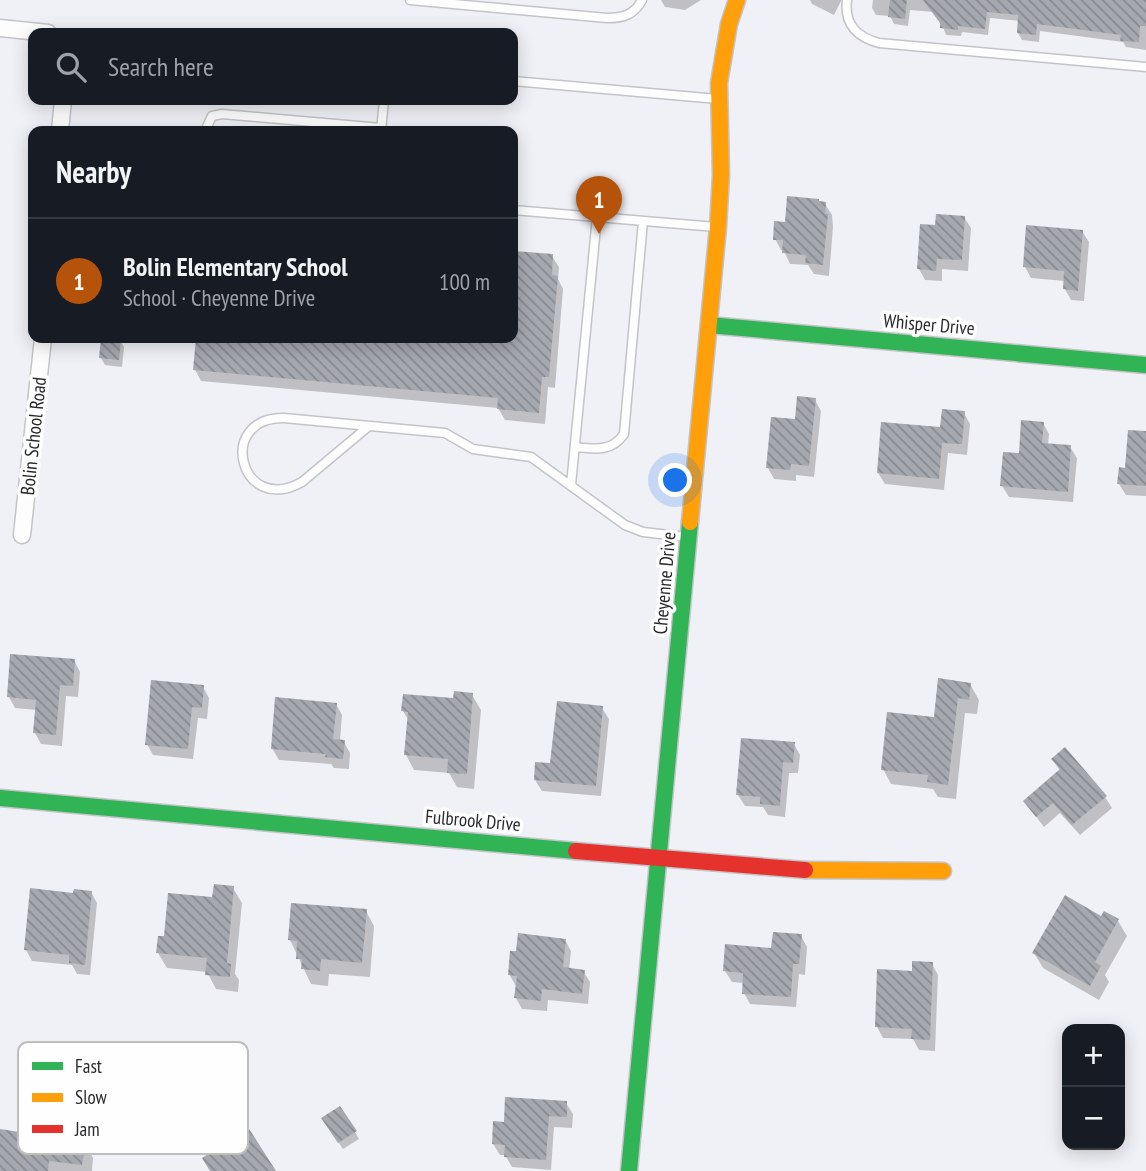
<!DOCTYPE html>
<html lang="en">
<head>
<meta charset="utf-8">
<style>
  :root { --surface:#171b24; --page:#20242c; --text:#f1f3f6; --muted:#9ea1a6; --line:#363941; --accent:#b45309 }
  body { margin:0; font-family:"PT Sans Narrow",sans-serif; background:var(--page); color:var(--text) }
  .controls { position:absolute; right:21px; bottom:21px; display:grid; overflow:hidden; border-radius:14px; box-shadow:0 4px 18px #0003 }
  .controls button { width:63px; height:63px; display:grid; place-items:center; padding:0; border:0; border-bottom:2px solid var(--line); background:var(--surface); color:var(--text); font:35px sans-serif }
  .you { position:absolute; left:676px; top:481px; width:24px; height:24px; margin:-18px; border:5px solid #fff; border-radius:50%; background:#1a73e8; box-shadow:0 0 0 10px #1a73e833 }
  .badge { display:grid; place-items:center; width:46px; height:46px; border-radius:50%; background:var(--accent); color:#fff; font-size:23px; font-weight:700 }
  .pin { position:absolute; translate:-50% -58px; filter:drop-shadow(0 2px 4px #0008) }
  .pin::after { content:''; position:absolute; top:37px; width:24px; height:21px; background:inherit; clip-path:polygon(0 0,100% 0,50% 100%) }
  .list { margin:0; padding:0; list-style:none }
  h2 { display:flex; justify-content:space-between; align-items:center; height:91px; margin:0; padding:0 28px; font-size:30px }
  h2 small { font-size:23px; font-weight:400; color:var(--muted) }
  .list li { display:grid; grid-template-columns:46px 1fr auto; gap:21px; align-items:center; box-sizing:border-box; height:126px; padding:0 28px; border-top:2px solid var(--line) }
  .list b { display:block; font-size:26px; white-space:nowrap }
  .list p { margin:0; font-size:23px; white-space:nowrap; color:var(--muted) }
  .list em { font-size:23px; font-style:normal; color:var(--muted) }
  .icon { flex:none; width:38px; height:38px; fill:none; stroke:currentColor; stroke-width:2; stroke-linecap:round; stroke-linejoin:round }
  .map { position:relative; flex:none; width:1146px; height:1171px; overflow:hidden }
  .search { position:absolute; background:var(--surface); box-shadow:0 4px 18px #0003; left:28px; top:28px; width:490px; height:77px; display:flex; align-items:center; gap:18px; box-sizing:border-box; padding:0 24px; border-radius:14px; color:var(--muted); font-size:26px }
  .panel { position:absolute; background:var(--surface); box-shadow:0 4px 18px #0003; left:28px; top:126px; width:490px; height:217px; border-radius:14px }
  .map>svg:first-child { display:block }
  .shadow { fill:#0003 }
  .building { fill:url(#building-back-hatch) }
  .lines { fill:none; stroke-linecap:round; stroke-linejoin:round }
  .lane-casing { stroke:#c3c4c8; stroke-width:11 }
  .street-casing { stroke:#c3c4c8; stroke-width:19 }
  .fast-casing { stroke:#c3c4c8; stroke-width:19 }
  .slow-casing { stroke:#c3c4c8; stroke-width:19 }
  .jam-casing { stroke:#c3c4c8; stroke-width:19 }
  .lane { stroke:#fdfdfe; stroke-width:8 }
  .street { stroke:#fdfdfe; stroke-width:16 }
  .fast { stroke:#30b455; stroke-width:16 }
  .slow { stroke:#ff9f0a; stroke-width:16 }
  .jam { stroke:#e5322d; stroke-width:16 }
  .labels { text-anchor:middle; stroke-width:7; stroke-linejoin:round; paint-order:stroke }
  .street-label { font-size:19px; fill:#29292c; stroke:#fefefe }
  .key { fill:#fefefe; stroke:#bebebf; stroke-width:2 }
  .key-label { font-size:19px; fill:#29292c }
</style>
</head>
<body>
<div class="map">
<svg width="1146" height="1171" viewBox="0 0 1146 1171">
  <defs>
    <pattern id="building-back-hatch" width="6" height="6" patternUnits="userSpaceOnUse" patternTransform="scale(1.75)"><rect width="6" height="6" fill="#a6a8b0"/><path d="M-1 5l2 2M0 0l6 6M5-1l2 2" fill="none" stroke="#87898f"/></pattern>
  </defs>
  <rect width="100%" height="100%" fill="#f0f1f6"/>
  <path class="shadow" d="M661 0H701L685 10 665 7Z
    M810 0H841V1L834 15 812 4Z
    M873 0H1146V50L1126 47 1123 42 1040 31 1039 42 1022 40 1018 33 1020 21 990 18 988 35 962 32 961 36 946 35 942 24 933 12 910 10 908 26 894 24 890 16 876 15 872 8Z
    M819 203 825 204 832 215 833 227 829 276 814 274 808 265 790 264 784 251 781 250 775 239 786 224Z
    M964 217 971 228 968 271 942 269V281L925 280 919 269 937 227Z
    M1082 231 1089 242 1084 301 1071 300 1065 289V281L1031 278 1025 267Z
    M513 253 552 256 559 267 558 279 563 289 555 388 548 387 545 424 505 420 498 408 201 381 195 370 198 338H513Z
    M120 340 124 347 122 367 105 365 101 358Z
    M815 400 821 411 814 477 796 475V481L774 479 768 468 797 421Z
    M964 413 970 424 967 455 948 453 944 490 885 484 878 473Z
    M1043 423 1049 434 1048 445 1070 447 1077 458 1073 502 1009 497 1002 486Z
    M1146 433V496L1126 495 1119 484Z
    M74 660 80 672 78 697 66 696 62 746 41 744 35 733 37 710 15 708 9 697Z
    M970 684 979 700 977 714 965 713 956 799 938 797 933 789 891 784 883 769Z
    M203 687 209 698 207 719 198 718 193 759 153 755 147 744Z
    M472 695 481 710 474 789 457 787 449 773 414 770 406 755 409 721 403 711Z
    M336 704 342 715 340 741 344 742 350 753 349 769 334 768 331 764 279 760 272 748Z
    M602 708 609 719 601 796 542 791 535 780Z
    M794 744 800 755 798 773H789L785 817 768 815 763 807 745 806 738 795Z
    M1053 759 1105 797 1112 808 1080 835 1060 813 1044 827 1025 802 1060 771Z
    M233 888 242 903 235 974 239 980 238 992 216 989 207 972 167 968 158 953 166 938 214 899Z
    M91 892 97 903 90 975 77 974 72 965 32 961 26 950 75 895Z
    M366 911 374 926 370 977 329 974 328 986 311 984 290 940Z
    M1105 913 1118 921 1127 936 1105 975 1109 982 1099 1000 1043 968 1034 953 1102 918Z
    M801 936 807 947 805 975 799 974 796 1007 750 1004 744 993V983L732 982 725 971Z
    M565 940 571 951 569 970 583 971 590 982 588 1004 548 1000 547 1011 522 1009 516 998V986L509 974Z
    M932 964 938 975 935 1051 919 1050 913 1039 883 1038 877 1027 914 973Z
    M566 1103 573 1114 572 1128 554 1127 551 1170 512 1167 505 1155H500L493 1144 505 1123Z
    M327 1125 355 1132 359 1139 343 1149Z
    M70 1128 78 1142 85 1143 93 1158 92 1171H0V1131L40 1137Z"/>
  <path class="building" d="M890 0H907L905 19 888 17Z
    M923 0H1146V26H1140L1139 42 1120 41 1121 35 1037 24 1036 35 1017 33 1018 15 987 12 985 29 958 26V30L940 28V23Z
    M787 196 819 199V201L826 202 825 214H828L823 265 805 263 806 255 782 253 783 240H773L774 221 785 222Z
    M936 214 965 216 962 260 937 259 936 271 917 269 920 224 935 225Z
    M1026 225 1083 230 1078 291 1063 289 1064 271 1023 267Z
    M513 251 553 254 552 275 558 276 549 377H542L539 413 497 409 498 398 193 370 196 338H513Z
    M101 338H121L119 360 99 358Z
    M797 396 816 398 809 466 791 464 790 470 766 468 771 417 795 419Z
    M942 409 965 411 962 444 942 443 939 479 877 473 881 422 940 427Z
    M1021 420 1044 422 1042 443 1071 445 1068 492 1000 486 1003 452 1019 453Z
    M1128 430 1146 431V486L1117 484 1119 467 1125 468Z
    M10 654 75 659 73 686 60 685 56 735 33 733 36 700 7 697Z
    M938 678 971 683 969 700 958 698 948 785 927 782 928 775 881 770 887 712 934 717Z
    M151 680 204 685 202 708 192 707 188 749 145 745Z
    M454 691 473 693 467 774 447 773 448 759 404 755 408 712 401 711 403 694 453 698Z
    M275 697 337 703 333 739 345 740 343 759 325 757 326 754 271 749Z
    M557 701 603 706 596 786 534 780 535 762 550 763Z
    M741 738 795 742 793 763 783 762 780 806 760 804V797L736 795Z
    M1065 747 1107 796 1072 825 1053 803 1036 817 1023 801 1060 769 1051 759Z
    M214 884 234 886 227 963 231 964 230 977 205 975 207 958 156 953 158 936H164L168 893 212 897Z
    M30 888 73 893 74 889 92 891 85 965 69 963V955L24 950Z
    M1065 895 1101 916 1104 911 1119 919 1095 962 1101 966 1090 986 1032 953Z
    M291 903 367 909 362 963 321 959 320 971 301 969 302 959H296L297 941 288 940Z
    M773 932 802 934 799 964H793L791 997 742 994 743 973 723 971 725 944 771 948Z
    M518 933 566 939 563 967 585 970 582 994 542 989 541 1001 514 998 517 976 508 975 510 951H516Z
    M912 961 933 962 930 1040 911 1039 912 1029 875 1027 877 969 912 971Z
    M505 1097 567 1101V1117L549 1116 546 1160 504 1157 505 1145 492 1144 493 1121 504 1122Z
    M340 1106 357 1131 338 1143 321 1118Z
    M41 1122 71 1126 69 1139 86 1141 82 1165 49 1161 48 1171H0V1129L39 1135Z
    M246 1124 276 1171H210L202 1158 222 1145 220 1141Z"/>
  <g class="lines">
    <g class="lane-casing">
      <path id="lane" d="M410 0 607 18C623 18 634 15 642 0
        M847 0C844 25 857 37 879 43L1146 67
        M513 81 718 99
        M205 131 212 116 222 114 381 128
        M381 131 384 100
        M513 210 716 227
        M369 426 302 482C240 517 215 417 284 418L445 433 473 449 531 457 625 525 643 532 686 537
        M575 447C595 449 612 452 624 434L643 221
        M571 485 597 217"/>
    </g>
    <g class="street-casing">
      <path id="street" d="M0 28 48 33
        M60 131 63 100
        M22 535 43 338"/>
    </g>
    <g class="fast-casing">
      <path id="fast" d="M709 325 1146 365
        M0 798 576 851
        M629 1171 690 522"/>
    </g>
    <g class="slow-casing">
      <path id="slow" d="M690 522 718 227 721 175 719 83 729 24 737 0
        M805 870 943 871"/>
    </g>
    <g class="jam-casing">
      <path id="jam" d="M576 851 805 870"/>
    </g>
    <use href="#lane" class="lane"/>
    <use href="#street" class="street"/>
    <use href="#fast" class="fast"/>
    <use href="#slow" class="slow"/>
    <use href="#jam" class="jam"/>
  </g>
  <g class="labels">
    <g class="street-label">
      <text transform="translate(929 324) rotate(5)" y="7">Whisper Drive</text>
      <text transform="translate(33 436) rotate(-84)" y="7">Bolin School Road</text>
      <text transform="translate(664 583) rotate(-85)" y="7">Cheyenne Drive</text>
      <text transform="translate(473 820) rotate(5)" y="7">Fulbrook Drive</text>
    </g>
  </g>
  <rect x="18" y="1042" width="230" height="112" rx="10" class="key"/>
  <rect x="32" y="1062" width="31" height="8" fill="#30b455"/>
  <rect x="32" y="1093" width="31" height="9" fill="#ff9f0a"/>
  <rect x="32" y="1125" width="31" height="8" fill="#e5322d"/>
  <g class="key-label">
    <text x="75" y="1073">Fast</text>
    <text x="75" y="1104">Slow</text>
    <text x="75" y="1136">Jam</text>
  </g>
</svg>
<div class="controls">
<button>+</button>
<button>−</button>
</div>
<div class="you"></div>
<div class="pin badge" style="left:599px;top:234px">1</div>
<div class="search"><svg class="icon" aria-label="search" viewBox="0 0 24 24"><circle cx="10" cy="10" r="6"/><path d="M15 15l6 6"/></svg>Search here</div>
<section class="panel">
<h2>Nearby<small></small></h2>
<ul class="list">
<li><span class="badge">1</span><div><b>Bolin Elementary School</b><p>School · Cheyenne Drive</p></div><em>100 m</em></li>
</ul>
</section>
</div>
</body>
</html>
